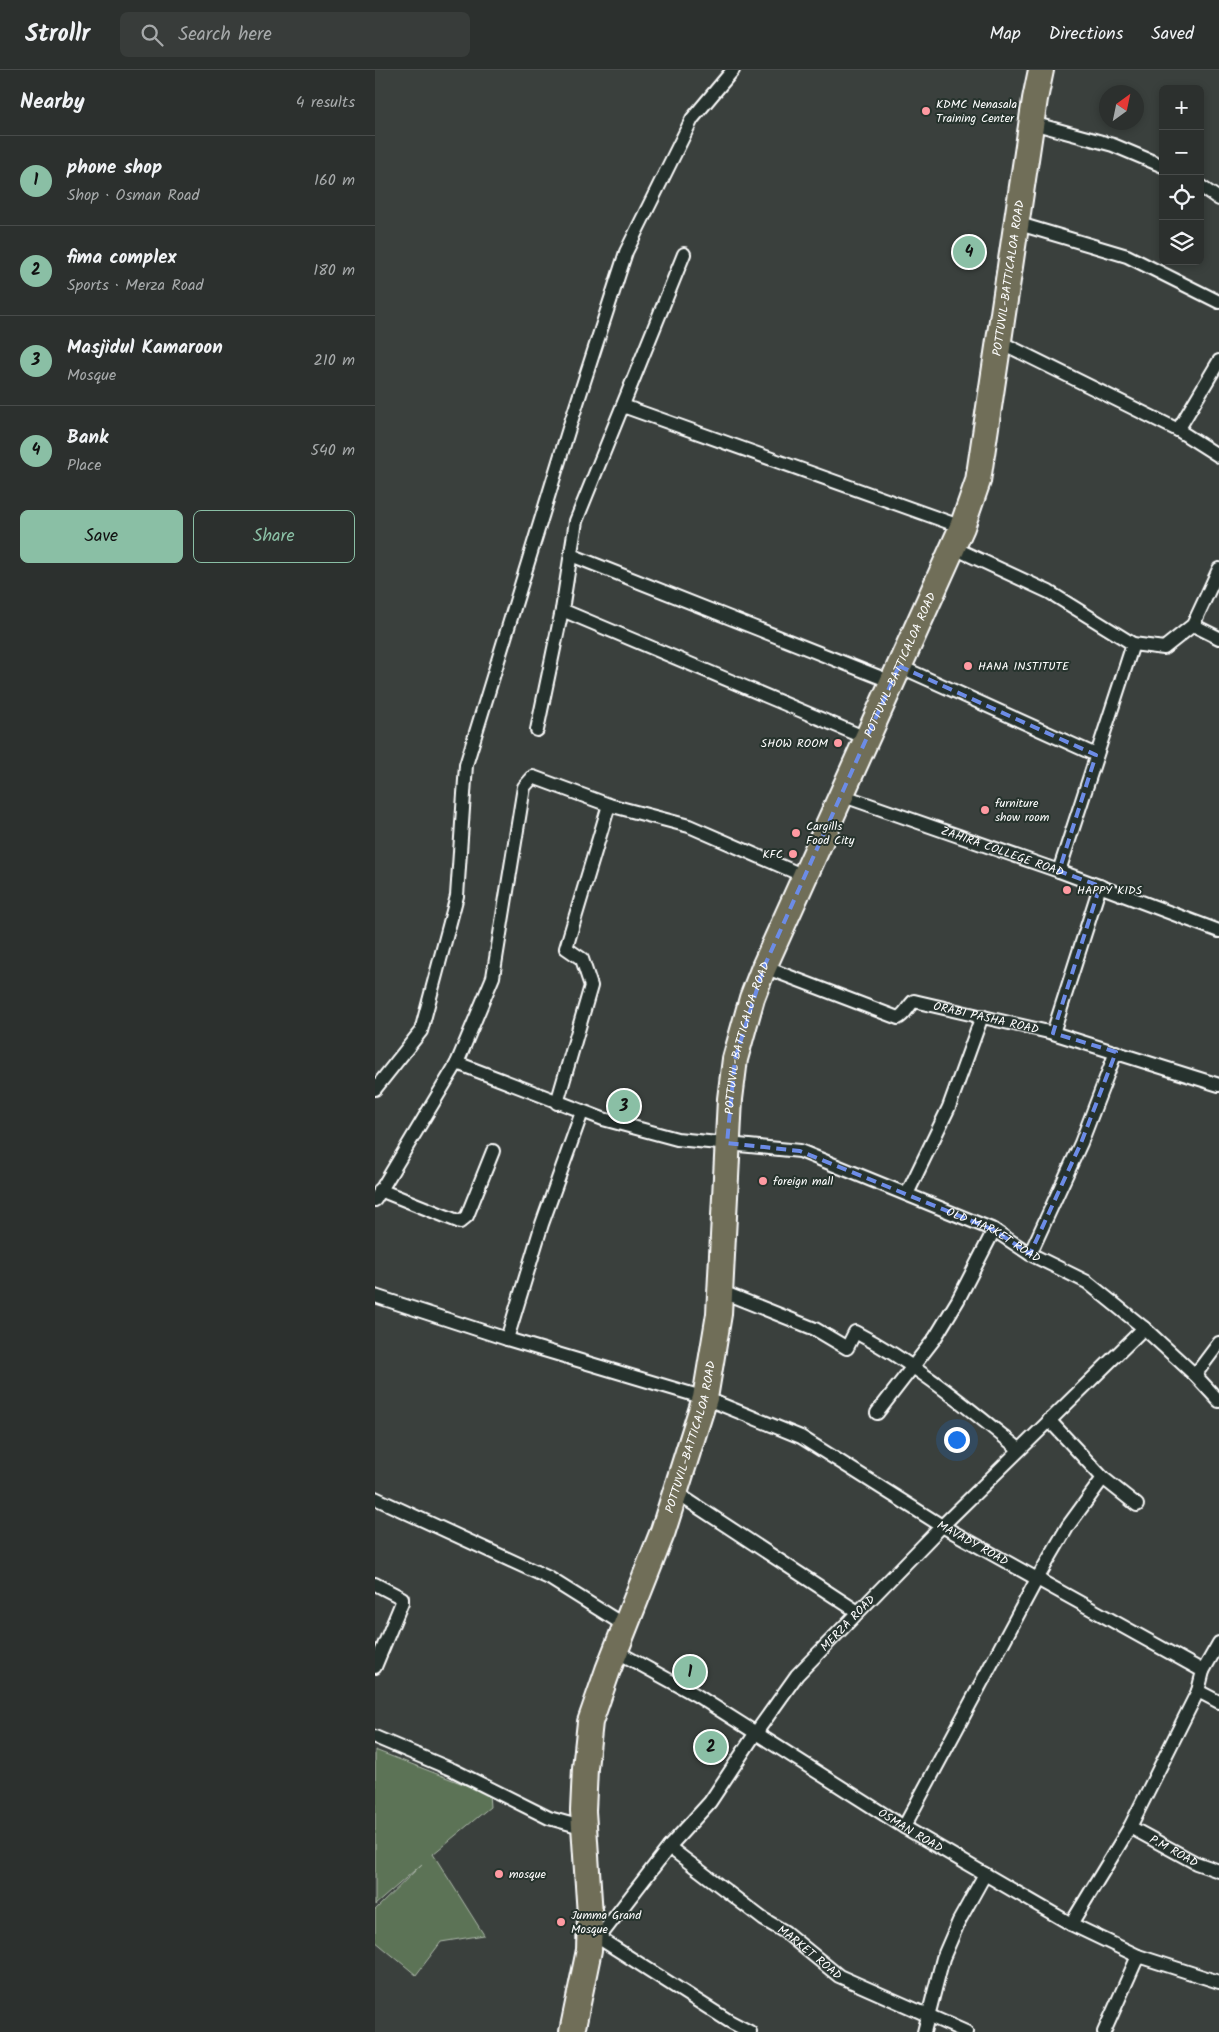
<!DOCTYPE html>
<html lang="en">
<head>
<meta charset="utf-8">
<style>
  :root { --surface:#2c302e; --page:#383c3a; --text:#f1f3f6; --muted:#a6a9aa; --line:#484b4a; --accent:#8abfa5 }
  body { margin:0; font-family:Kalam,sans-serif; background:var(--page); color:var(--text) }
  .controls { position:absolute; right:15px; top:15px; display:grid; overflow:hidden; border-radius:8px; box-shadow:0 2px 8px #0003 }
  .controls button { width:45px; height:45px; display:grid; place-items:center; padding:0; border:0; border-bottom:1px solid var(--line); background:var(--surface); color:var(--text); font:25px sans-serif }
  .compass { position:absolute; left:724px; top:15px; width:45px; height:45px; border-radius:50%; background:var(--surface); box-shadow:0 2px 8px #0003; rotate:33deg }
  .you { position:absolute; left:581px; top:1369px; width:18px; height:18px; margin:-12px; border:4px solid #fff; border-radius:50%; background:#1a73e8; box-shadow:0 0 0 8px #1a73e833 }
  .badge { display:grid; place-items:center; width:32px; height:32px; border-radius:50%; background:var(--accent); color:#111; font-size:16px; font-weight:700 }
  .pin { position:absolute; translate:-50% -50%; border:2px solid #fff; box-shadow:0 1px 5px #0006 }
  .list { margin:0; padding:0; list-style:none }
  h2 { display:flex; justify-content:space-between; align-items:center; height:65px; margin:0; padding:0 20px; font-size:21px }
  h2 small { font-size:16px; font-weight:400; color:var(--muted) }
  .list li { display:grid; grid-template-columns:32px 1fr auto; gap:15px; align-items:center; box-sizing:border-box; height:90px; padding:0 20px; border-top:1px solid var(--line) }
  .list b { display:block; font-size:19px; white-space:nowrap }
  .list p { margin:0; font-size:16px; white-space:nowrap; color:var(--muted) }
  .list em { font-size:16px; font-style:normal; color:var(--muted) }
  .actions { display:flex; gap:10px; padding:15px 20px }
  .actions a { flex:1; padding:11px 0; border:1px solid var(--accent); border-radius:8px; text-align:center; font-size:18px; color:var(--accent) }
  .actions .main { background:var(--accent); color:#111 }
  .icon { flex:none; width:28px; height:28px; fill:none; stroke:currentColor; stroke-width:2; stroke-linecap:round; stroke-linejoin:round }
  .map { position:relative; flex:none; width:844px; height:1962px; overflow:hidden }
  header { display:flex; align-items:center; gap:30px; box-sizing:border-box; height:70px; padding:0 25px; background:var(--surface); border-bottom:1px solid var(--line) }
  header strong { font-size:24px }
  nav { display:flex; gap:28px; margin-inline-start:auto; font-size:18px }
  .search { width:350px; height:45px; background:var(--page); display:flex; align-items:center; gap:12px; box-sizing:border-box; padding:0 18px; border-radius:8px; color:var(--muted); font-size:19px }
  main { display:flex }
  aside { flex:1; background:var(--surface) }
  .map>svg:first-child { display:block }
  .green { fill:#5c7357; stroke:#aeb9ab }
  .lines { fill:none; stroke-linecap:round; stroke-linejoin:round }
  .street-casing { stroke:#fff; stroke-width:16 }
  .highway-casing { stroke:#fff; stroke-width:28 }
  .street { stroke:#26332d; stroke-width:12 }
  .highway { stroke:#706e59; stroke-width:24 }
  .marked { fill:none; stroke:#6c8ce6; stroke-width:4; stroke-dasharray:10 6; stroke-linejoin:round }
  .poi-dot { fill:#ff9aa2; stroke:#26332d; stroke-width:2 }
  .labels { text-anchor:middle; stroke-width:4; stroke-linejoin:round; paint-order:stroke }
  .poi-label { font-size:12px; fill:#fff; stroke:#26332d; text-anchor:start }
  .street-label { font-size:12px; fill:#fff; stroke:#26332d }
</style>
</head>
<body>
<header>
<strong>Strollr</strong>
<div class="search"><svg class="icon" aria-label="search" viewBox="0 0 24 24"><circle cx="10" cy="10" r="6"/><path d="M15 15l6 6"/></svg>Search here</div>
<nav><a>Map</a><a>Directions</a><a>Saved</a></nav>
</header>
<main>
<aside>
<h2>Nearby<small>4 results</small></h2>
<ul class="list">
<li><span class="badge">1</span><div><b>phone shop</b><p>Shop · Osman Road</p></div><em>160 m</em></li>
<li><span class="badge">2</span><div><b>fima complex</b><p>Sports · Merza Road</p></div><em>180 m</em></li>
<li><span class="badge">3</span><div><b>Masjidul Kamaroon</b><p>Mosque</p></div><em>210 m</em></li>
<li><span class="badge">4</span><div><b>Bank</b><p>Place</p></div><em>540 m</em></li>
</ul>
<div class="actions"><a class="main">Save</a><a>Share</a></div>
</aside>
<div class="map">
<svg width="844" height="1962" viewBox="0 0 844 1962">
  <rect width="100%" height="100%" fill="#3a403d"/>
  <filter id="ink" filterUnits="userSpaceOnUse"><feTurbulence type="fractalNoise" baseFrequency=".02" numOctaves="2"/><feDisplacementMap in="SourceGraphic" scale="10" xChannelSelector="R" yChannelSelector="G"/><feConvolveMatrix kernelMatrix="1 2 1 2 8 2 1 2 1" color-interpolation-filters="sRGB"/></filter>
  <g filter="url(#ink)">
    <path class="green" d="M0 1680 114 1724 115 1737 58 1784 109 1865 66 1872 41 1905 0 1871V1840L47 1794 0 1835Z"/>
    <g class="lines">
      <g class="street-casing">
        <g id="street">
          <path d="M657 53 738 75 788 96"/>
          <path d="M825 116 844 129"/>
          <path d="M641 153 752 186 844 232"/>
          <path d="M623 271 803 360 844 386"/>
          <path d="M248 336 587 457"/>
          <path d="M803 360 844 291"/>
          <path d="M577 477 674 522 758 574 789 578 818 555 844 499"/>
          <path d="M196 485 517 612"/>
          <path d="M187 540 491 668"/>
          <path d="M818 555 844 568"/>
          <path d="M524 596 721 685"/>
          <path d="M162 660 187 540 201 451 309 184"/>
          <path id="s1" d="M466 725 684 801 844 861"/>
          <path d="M684 801 758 574"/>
          <path id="s2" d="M389 897 523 948C530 945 533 936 539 931L543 932 678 963 844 1015"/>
          <path d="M678 963 725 816"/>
          <path id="s3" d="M82 993 228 1049 302 1069 425 1081 619 1160 655 1184 712 1212 769 1258 820 1305 844 1331"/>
          <path d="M0 1019 46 961 82 826 91 695 195 355 251 182 317 49 358 0"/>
          <path d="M182 1033 216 916 207 889 191 878 234 735"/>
          <path d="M5 1120 85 1152 92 1146 118 1081"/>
          <path d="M532 1124 574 1037 607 946"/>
          <path d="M0 1130 82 993 118 907 149 717 158 707 234 735 314 756 429 806"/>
          <path d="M655 1184 706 1073 741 982"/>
          <path d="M345 1221 440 1259 472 1278 480 1262C540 1293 592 1337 644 1379"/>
          <path id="s4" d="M0 1226 132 1269 330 1328 426 1367 567 1456 828 1601 823 1621 844 1632"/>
          <path d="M132 1269 167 1154 207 1042"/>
          <path d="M820 1305 844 1273"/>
          <path d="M502 1343 560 1268 583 1230 619 1160"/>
          <path d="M674 1350 728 1408 762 1435"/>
          <path d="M300 1422 483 1542"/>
          <path d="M0 1428 174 1508 241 1550 251 1553"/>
          <path d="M0 1514 27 1528V1532L0 1597"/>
          <path id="s5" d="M241 1581 321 1625 529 1757 696 1854 763 1886 844 1912"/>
          <path d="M828 1601 844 1573"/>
          <path d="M0 1667 78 1700 174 1748 210 1758"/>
          <path d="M529 1757 662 1509 693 1456 728 1408"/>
          <path id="s6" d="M755 1757 821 1793 844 1801"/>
          <path id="s7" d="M294 1777 388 1849 410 1862 464 1906 591 1962"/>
          <path d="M696 1854 755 1757 823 1621"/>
          <path d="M224 1868 354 1951 375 1962"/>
          <path id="s8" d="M216 1878 294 1777 335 1732 380 1664 422 1605 567 1456 769 1258"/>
          <path d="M549 1962 568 1888 584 1851 610 1804"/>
          <path d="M729 1962 763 1886"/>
        </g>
      </g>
      <g class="highway-casing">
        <g id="highway">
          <path id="s9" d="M197 1962 214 1880 215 1845 208 1741 210 1698 215 1652 233 1600 288 1461 330 1328 344 1244 355 1029 360 989 377 928 389 897 587 457 603 411 660 29 666 0"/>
        </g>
      </g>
      <use href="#street" class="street"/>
      <use href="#highway" class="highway"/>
    </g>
  </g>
  <path class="marked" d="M524 596 721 685 684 801 725 816 678 963 741 982 706 1073 655 1184 619 1160 425 1081 352 1073 360 989 389 897Z"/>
  <g class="poi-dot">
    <circle cx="551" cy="41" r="5"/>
    <circle cx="593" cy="596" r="5"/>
    <circle cx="463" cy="673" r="5"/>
    <circle cx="610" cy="740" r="5"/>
    <circle cx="421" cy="763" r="5"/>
    <circle cx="418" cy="784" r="5"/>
    <circle cx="692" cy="820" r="5"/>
    <circle cx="388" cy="1111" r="5"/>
    <circle cx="124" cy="1804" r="5"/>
    <circle cx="186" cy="1852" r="5"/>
  </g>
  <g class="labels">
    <g class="poi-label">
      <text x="561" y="38">KDMC Nenasala<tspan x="561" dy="14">Training Center</tspan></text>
      <text x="603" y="600">HANA INSTITUTE</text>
      <text x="453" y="677" text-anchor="end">SHOW ROOM</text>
      <text x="620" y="737">furniture<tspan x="620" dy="14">show room</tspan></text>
      <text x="431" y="760">Cargills<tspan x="431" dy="14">Food City</tspan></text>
      <text x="408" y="788" text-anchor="end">KFC</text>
      <text x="702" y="824">HAPPY KIDS</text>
      <text x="398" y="1115">foreign mall</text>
      <text x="134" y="1808">mosque</text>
      <text x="196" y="1849">Jumma Grand<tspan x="196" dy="14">Mosque</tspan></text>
    </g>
    <g class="street-label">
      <text dy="4" stroke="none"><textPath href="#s9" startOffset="1830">POTTUVIL-BATTICALOA ROAD</textPath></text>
      <text dy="4" stroke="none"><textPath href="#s9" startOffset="1425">POTTUVIL-BATTICALOA ROAD</textPath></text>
      <text dy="4" stroke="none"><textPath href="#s1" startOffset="171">ZAHIRA COLLEGE ROAD</textPath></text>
      <text dy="4" stroke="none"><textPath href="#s2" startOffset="241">ORABI PASHA ROAD</textPath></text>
      <text dy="4" stroke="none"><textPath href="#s9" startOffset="1020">POTTUVIL-BATTICALOA ROAD</textPath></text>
      <text dy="4" stroke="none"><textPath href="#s3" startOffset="568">OLD MARKET ROAD</textPath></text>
      <text dy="4" stroke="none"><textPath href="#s9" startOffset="615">POTTUVIL-BATTICALOA ROAD</textPath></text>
      <text dy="4" stroke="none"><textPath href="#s4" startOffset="651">MAVADY ROAD</textPath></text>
      <text dy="4" stroke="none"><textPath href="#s8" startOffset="415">MERZA ROAD</textPath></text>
      <text dy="4" stroke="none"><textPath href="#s5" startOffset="345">OSMAN ROAD</textPath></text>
      <text dy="4" stroke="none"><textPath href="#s6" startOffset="50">P.M ROAD</textPath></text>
      <text dy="4" stroke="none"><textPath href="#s7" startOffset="176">MARKET ROAD</textPath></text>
    </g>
  </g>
</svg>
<div class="controls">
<button>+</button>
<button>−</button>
<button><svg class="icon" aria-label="locate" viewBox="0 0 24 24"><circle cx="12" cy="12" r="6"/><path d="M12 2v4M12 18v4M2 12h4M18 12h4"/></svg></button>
<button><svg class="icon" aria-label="layers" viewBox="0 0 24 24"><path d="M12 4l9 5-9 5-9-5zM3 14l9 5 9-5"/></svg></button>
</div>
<svg class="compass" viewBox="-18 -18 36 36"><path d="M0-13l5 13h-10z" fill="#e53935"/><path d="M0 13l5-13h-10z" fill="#a6a9aa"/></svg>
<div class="you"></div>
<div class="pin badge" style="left:315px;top:1602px">1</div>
<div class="pin badge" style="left:336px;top:1677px">2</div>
<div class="pin badge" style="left:249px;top:1036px">3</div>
<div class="pin badge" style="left:594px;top:182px">4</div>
</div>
</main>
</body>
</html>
